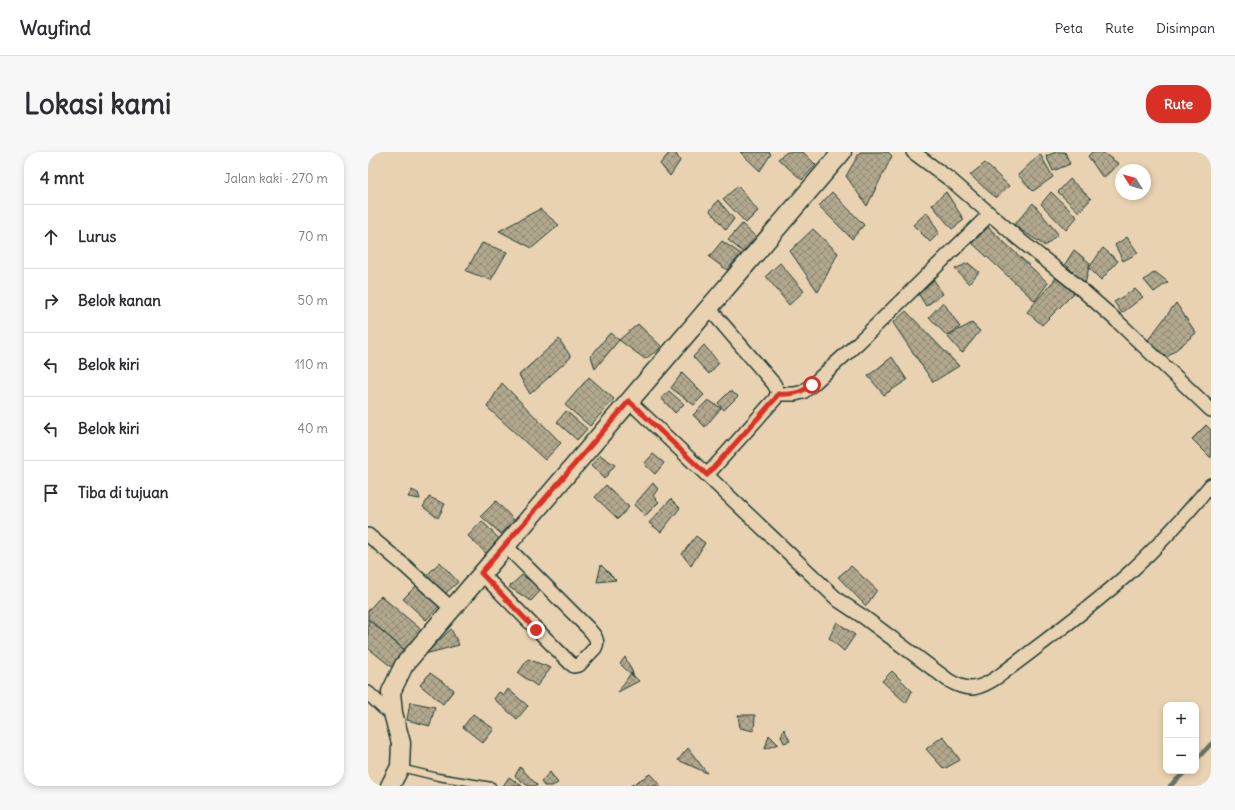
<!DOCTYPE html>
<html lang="id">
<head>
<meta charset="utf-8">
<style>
  :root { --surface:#fff; --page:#f7f7f7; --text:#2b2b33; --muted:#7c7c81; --line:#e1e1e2; --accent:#d93025 }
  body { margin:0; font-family:Delius,sans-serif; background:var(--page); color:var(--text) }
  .controls { position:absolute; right:12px; bottom:12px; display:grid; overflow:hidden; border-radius:8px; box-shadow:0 2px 6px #0003 }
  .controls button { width:36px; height:36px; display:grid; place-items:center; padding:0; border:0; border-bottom:1px solid var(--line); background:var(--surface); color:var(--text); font:20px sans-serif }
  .compass { position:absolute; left:747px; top:12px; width:36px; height:36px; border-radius:50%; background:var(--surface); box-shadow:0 2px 6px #0003; rotate:307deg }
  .stop { position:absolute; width:12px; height:12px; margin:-9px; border:3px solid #d93025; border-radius:50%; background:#fff }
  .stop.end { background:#d93025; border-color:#fff; box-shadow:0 1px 4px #0008 }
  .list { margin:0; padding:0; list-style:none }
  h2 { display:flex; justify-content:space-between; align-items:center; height:52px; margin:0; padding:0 16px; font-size:17px }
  h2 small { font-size:13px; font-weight:400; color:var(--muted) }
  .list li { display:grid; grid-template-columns:26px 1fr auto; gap:12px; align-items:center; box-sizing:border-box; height:64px; padding:0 16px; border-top:1px solid var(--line) }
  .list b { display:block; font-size:15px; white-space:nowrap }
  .list em { font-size:13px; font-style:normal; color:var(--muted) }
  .icon { flex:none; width:22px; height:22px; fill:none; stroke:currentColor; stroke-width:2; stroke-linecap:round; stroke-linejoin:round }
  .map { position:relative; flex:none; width:843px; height:634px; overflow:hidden; border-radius:16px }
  header { display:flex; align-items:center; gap:24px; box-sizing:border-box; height:56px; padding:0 20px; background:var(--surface); border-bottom:1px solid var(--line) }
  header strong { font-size:19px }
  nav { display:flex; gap:22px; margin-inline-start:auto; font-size:14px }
  .intro { display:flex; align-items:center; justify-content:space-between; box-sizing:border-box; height:96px; padding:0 24px }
  h1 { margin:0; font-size:28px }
  .button { padding:10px 18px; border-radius:16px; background:var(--accent); color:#fff; font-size:14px; font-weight:700 }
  main { display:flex; gap:24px; padding:0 24px }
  aside { flex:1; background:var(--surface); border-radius:16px; box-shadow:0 2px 6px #0003 }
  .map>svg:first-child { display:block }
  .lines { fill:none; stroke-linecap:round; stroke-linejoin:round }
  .stream { stroke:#687362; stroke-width:4.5 }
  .building { fill:url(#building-cross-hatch); stroke:#1f3d34 }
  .lane-casing { stroke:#1f3d34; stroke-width:9 }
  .street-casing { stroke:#1f3d34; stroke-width:16 }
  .secondary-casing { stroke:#1f3d34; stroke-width:21 }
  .lane { stroke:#e9d2b1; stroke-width:6 }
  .street { stroke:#e9d2b1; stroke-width:13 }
  .secondary { stroke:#e9d2b1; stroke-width:18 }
  .route { stroke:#d93025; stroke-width:5 }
</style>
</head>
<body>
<header>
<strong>Wayfind</strong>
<nav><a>Peta</a><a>Rute</a><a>Disimpan</a></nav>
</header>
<div class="intro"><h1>Lokasi kami</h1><a class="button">Rute</a></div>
<main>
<aside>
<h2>4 mnt<small>Jalan kaki · 270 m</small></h2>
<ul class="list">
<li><svg class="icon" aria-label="ahead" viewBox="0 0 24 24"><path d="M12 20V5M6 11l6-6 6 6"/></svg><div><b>Lurus</b></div><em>70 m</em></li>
<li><svg class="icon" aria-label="right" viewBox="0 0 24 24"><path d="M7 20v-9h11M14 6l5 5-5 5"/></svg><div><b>Belok kanan</b></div><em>50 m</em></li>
<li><svg class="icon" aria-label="left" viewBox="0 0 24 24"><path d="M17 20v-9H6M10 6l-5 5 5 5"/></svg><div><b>Belok kiri</b></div><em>110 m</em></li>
<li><svg class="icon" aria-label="left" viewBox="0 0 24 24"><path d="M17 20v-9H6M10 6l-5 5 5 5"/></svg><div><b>Belok kiri</b></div><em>40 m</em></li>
<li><svg class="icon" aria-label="arrive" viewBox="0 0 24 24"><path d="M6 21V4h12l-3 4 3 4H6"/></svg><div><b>Tiba di tujuan</b></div></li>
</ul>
</aside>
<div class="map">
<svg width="843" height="634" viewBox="0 0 843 634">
  <defs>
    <pattern id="building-cross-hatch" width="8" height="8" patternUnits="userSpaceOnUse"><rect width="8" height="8" fill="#b2a88e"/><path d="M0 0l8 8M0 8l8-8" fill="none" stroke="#908a75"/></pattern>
  </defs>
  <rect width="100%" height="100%" fill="#e9d2b1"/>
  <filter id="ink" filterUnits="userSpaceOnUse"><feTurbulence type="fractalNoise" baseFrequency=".025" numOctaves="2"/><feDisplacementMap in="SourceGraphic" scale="8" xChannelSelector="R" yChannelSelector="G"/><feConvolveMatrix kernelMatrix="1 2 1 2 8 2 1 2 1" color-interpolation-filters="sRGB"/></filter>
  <g filter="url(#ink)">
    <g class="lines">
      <path class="stream" d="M828 608 843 592
        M802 634 818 619"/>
    </g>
    <path class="building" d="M302 0H307L312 9 302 24 292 12Z
      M372 0H401L403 2 392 19Z
      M419 0H435L448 13 434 28 410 7Z
      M492 0H520L524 4 499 54 478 24Z
      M688 0H697L702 12 685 19 678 4Z
      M724 0H734L751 12 735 26 720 4Z
      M672 2 685 25 665 39 650 23Z
      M617 11 641 34 628 46 602 23Z
      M702 27 723 47 711 60 690 40Z
      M370 34 390 59 378 71 355 47Z
      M464 40 496 73 484 87 451 54Z
      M578 40 596 68 584 77 564 53Z
      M683 40 709 65 698 78 673 52Z
      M350 48 366 67 358 78 342 59Z
      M665 51 690 82 677 94 646 73Z
      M172 57 191 73 164 96 131 79Z
      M559 60 571 81 562 90 545 73Z
      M374 72 388 85 375 100 360 88Z
      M620 75 680 131 667 149 604 91Z
      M445 77 470 101 450 140 422 99Z
      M759 85 770 101 755 109 747 93Z
      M354 89 373 102 359 118 341 105Z
      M114 91 139 100 123 128 98 119Z
      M735 96 750 109 733 128 721 116Z
      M706 98 722 111 717 132 697 112Z
      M412 111 436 139 421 153 398 124Z
      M600 111 611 120 601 132 587 117Z
      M787 120 800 130 786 140 776 128Z
      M564 125 575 142 558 154 548 138Z
      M688 126 706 141 674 173 659 160Z
      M767 137 775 145 754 161 746 150Z
      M575 150 592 175 579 184 561 165Z
      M808 151 828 181 798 206 777 192Z
      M538 159 591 214 565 230 525 171Z
      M604 171 612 179 594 201 579 184Z
      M270 172 294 195 277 207 251 188Z
      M242 181 251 188 227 217 223 204Z
      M191 187 203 205 162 242 151 223Z
      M336 193 351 211 341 222 325 205Z
      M524 205 539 228 516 243 500 224Z
      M314 221 336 243 326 253 303 236Z
      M221 225 246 247 222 274 197 253Z
      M134 231 193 291 177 308 119 255Z
      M301 239 316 252 307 261 293 246Z
      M362 239 370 244 356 258 350 251Z
      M340 248 353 256 337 275 325 263Z
      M198 259 219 277 209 288 189 270Z
      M838 273 843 278V306L824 287Z
      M285 302 296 311 287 322 276 312Z
      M232 303 247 313 236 327 223 314Z
      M285 331 290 337 285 344 291 350 277 364 266 353Z
      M238 333 261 355 250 367 227 345Z
      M44 338 50 341 52 347 40 345Z
      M61 345 77 352 70 366 55 355Z
      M303 347 312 356 293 380 281 371Z
      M128 349 147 369 133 382 113 364Z
      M114 369 133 389 119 402 100 384Z
      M328 384 337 391 323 414 314 402Z
      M72 410 90 430 76 443 57 425Z
      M233 413 248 428 229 430Z
      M483 414 509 438 498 454 470 425Z
      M154 423 174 437 163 449 141 435Z
      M52 430 73 452 58 468 35 447Z
      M13 444 56 480 39 500 0 467V459Z
      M0 467 39 500 25 516 0 496Z
      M469 470 487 483 476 499 461 486Z
      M83 477 91 493 57 502Z
      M257 505 264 519 266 525 252 512Z
      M160 507 183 516 169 534 150 521Z
      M524 519 544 539 538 551 514 529Z
      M62 521 86 538 75 552 52 533Z
      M263 521 271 529 250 540Z
      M140 537 160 554 149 567 126 547 131 540 136 543Z
      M42 550 67 555 62 574 39 568Z
      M105 562 126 577 115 591 95 575Z
      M370 563H387L386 579 372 576Z
      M416 577 422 589 416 591 413 584Z
      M401 583 410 592 397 597Z
      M575 584 592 608 576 617 558 597Z
      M320 596 339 621 310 608Z
      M152 615 169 633V634H160L147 624Z
      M182 620 190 631 184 634H176L173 630Z
      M282 622 293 634H262Z
      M141 625 154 634H135Z"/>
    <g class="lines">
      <g class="lane-casing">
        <path id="lane" d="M33 616 70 625 124 634"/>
      </g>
      <g class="street-casing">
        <path id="street" d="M545 0 584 29 652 88 705 130 748 168 843 258
          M410 242H427L435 240 444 233 490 191 622 62
          M261 249 470 448 497 466 580 528C601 541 612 537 631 524 674 491 719 459 760 422 790 395 817 364 843 333
          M339 323 407 247 410 240 406 232 340 155
          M0 383 37 414 83 456
          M113 421 202 511 206 514 211 513 227 496C232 488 225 482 220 476L137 393
          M0 541 17 557 25 561"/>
      </g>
      <g class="secondary-casing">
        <path id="secondary" d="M22 634 32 615 33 591 25 561 23 540 36 513 474 0"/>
      </g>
      <use href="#lane" class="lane"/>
      <use href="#street" class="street"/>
      <use href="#secondary" class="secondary"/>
    </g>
  </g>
  <g class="lines" filter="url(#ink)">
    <path class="route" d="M168 478 113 421 261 249 339 323 407 247 410 242C424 243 432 241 444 233"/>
  </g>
</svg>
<div class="controls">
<button>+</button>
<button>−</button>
</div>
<svg class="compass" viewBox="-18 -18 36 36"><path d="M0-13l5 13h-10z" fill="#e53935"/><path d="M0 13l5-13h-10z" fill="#7c7c81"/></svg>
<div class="stop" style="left:444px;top:233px"></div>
<div class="stop end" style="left:168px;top:478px"></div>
</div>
</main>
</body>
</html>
